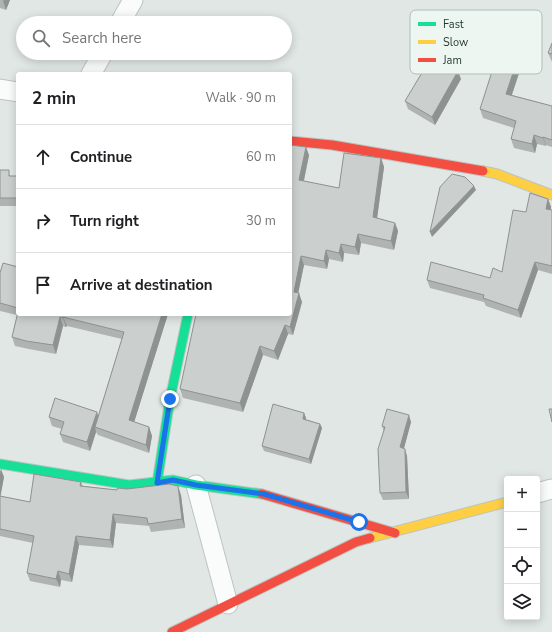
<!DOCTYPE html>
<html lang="en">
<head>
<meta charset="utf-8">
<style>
  :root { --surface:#fff; --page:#f2f2f2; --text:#202124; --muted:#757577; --line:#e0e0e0 }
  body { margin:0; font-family:"Nunito Sans",sans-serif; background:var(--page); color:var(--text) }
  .controls { position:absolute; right:12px; bottom:12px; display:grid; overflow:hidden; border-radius:4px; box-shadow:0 2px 10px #0003 }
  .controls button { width:36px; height:36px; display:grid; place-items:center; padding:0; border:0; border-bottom:1px solid var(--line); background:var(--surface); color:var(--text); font:20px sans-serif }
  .stop { position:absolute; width:12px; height:12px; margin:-9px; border:3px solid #1a73e8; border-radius:50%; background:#fff }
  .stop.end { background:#1a73e8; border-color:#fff; box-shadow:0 1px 4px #0008 }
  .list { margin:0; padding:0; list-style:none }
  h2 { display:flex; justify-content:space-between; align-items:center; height:52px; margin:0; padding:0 16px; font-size:17px }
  h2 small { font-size:13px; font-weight:400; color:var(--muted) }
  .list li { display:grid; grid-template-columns:26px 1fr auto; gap:12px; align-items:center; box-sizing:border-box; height:64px; padding:0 16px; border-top:1px solid var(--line) }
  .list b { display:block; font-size:15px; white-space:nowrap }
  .list em { font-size:13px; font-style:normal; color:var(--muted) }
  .icon { flex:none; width:22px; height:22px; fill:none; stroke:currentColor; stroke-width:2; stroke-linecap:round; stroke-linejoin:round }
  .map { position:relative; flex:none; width:552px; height:632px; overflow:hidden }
  .search { position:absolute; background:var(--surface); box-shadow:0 2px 10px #0003; left:16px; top:16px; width:276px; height:44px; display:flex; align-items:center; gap:10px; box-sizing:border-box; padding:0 14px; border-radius:22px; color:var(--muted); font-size:15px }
  .panel { position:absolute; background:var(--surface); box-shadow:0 2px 10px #0003; left:16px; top:72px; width:276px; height:244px; border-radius:4px }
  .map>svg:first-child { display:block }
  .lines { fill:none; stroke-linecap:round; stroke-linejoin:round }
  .street-casing { stroke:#bec4c1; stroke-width:21 }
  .fast-casing { stroke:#bdc4c1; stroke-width:11 }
  .slow-casing { stroke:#bdc4c1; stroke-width:11 }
  .jam-casing { stroke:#bdc4c1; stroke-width:11 }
  .street { stroke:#fafbfb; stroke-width:19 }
  .fast { stroke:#16e098; stroke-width:9 }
  .slow { stroke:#ffcf43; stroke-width:9 }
  .jam { stroke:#f24e42; stroke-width:9 }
  .wall { fill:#afb3b1 }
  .shaded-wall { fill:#8e9290 }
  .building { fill:#cbd0ce; stroke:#8e9290 }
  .route { stroke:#1a73e8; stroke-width:5 }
  .key { fill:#eef6f2; stroke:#b0bdb9; stroke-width:1 }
  .key-label { font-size:11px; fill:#1f3933 }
</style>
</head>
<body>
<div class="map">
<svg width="552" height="632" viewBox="0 0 552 632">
  <rect width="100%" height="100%" fill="#e1e7e4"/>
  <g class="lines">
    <g class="street-casing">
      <path id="street" d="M120 23 133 0
        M91 74 103 53
        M0 89 18 92
        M196 485 228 604
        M537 493 552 489"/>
    </g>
    <g class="fast-casing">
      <path id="fast" d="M0 464 129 485 173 480 196 485 262 494
        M157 483 170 399 188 314"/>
    </g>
    <g class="slow-casing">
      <path id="slow" d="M483 171 497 174 552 195
        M370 538 507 502"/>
    </g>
    <g class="jam-casing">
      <path id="jam" d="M290 141 332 145 483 171
        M262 494 395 533
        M172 632 356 542 370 538"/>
    </g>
    <use href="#street" class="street"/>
    <use href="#fast" class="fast"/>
    <use href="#slow" class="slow"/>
    <use href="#jam" class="jam"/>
  </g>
  <path class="wall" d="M0 0H10L6 10 0 8Z
    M552 43V62L548 53Z
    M528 46 512 95 552 106V147L546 145V146L537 144 535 153 514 148 511 139 514 128 483 118 480 109Z
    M426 72 461 79 435 125 408 109 405 101Z
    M290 145 309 155 304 181 339 188 381 158 384 167 377 218 395 223 398 231 394 250 361 243 359 255 344 253 343 262 329 259 327 269 304 265 298 293 302 302 293 335 288 334 278 360 263 355 243 412 183 398 180 389 290 314Z
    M0 170 11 176H18V206H0Z
    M548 199 551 207V210H552V274L538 270 521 318 486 306 484 302 430 288 427 280 490 278 502 272 526 212Z
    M18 267V314H168L134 422 149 427 152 436 149 453 98 435 96 432 90 451 63 442 60 434 62 429 52 426 49 417 98 416 122 339 67 326 66 327 63 326 56 354 29 349 15 346 12 337 17 315 0 311V273Z
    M304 413 306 418 305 419 320 424 322 428 311 464 264 451 262 446Z
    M411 422 404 449 407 456 409 499 383 500 380 493 384 432 382 426Z
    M0 469 4 477 0 496 30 502 81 482 83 486 117 490 181 495 185 528 151 532 149 526 116 523 113 548 79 545 72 582 61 580 60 587 30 581 27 573 33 543 0 536Z"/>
  <path class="shaded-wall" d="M4 0H10L6 10 3 1Z
    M525 37 528 46 509 103 506 94Z
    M458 71 461 79 435 125 432 117Z
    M534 135 537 144 535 153 532 144Z
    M543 137 546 145V146L543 138Z
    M306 147 309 155 302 189 299 180Z
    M381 158 384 167 376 226 373 217Z
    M474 186 476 190 432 237 430 232Z
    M548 199 551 207 549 217 546 209Z
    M395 223 398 231 394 250 391 241Z
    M358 234 361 243 359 255 355 247Z
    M341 244 344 253 343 262 339 253Z
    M326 250 329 259 327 269 324 261Z
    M301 256 304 265 297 299 299 293 302 302 293 335 290 327 294 292Z
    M535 262 538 270 521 318 518 310Z
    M162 314H168L132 429 129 420Z
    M60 317 63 326 56 354 53 345Z
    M63 317 67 326 66 327 63 318Z
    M285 325 288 334 278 360 274 351Z
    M260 346 263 355 243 412 240 403Z
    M97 412 100 421 95 427 96 432 90 451 87 442Z
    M304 413 306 418 304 423 303 419Z
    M409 415 411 422 402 455 400 447Z
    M320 424 322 428 311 464 309 459Z
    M149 427 152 436 149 453 146 445Z
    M405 449 407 456 409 499 406 492Z
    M1 469 4 477 0 499V474Z
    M178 486 181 495 185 528 182 519Z
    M113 514 116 523 113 548 110 540Z
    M76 536 79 545 72 582 69 574Z
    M58 571 61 580 60 587 56 579Z"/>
  <path class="building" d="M505 31 525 37 506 94 552 106V140L543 137V138L534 135 532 144 511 139 516 121 480 109Z
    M552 43V54L548 53Z
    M435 57 458 71 432 117 405 101 423 71 426 72Z
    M290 145 306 147 299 180 339 188 344 153 381 158 373 217 395 223 391 241 358 234 355 247 341 244 339 253 326 250 324 261 301 256 294 292 299 293 290 327 285 325 274 351 260 346 240 403 180 389 196 314H290Z
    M0 170H9V176H18V198H0Z
    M452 174 465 177 474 186 430 232 440 187Z
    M530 193 548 199 546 209 552 210V266L535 262 518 310 483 298 484 295 427 280 431 262 490 278 493 268 502 272 513 210 526 212Z
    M3 263 18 267V308L0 303V273Z
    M18 312V314H162L129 420 149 427 146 445 95 427 124 332 63 317V318L60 317 53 345 26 341 12 337Z
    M55 398 97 412 87 442 60 434 64 422 49 417Z
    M273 404 304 413 303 419 320 424 309 459 262 446Z
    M387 409 409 415 400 447 405 449 406 492 380 493 378 449 385 427 382 426Z
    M549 409H552V422Z
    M34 474 81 482 80 486 117 490 118 488 127 489 169 484 178 486 182 519 148 524 147 518 113 514 110 540 76 536 69 574 58 571 56 579 27 573 34 536 0 529V496L30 502Z"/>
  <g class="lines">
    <path class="route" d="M170 399 157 483 173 480 196 485 264 494 359 522"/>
  </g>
  <rect x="410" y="10" width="132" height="64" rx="6" class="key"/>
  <rect x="418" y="22" width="18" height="4" fill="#16e098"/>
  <rect x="418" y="40" width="18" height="4" fill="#ffcf43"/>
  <rect x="418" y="58" width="18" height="4" fill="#f24e42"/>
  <g class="key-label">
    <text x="443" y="28">Fast</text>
    <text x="443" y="46">Slow</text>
    <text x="443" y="64">Jam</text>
  </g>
</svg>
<div class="controls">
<button>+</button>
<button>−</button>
<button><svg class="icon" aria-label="locate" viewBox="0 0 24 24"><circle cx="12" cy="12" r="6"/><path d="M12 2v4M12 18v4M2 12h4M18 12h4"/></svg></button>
<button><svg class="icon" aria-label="layers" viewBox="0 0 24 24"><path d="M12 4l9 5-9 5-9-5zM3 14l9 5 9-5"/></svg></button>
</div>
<div class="stop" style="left:359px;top:522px"></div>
<div class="stop end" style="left:170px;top:399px"></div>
<div class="search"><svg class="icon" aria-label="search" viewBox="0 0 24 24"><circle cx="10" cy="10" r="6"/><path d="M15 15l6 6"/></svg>Search here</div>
<section class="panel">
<h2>2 min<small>Walk · 90 m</small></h2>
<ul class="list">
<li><svg class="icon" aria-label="ahead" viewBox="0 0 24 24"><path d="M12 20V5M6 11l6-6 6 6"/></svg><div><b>Continue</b></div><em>60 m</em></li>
<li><svg class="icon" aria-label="right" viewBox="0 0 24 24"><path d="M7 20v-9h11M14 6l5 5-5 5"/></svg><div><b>Turn right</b></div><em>30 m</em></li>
<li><svg class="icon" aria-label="arrive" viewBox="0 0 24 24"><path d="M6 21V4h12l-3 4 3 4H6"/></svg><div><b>Arrive at destination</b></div></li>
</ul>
</section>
</div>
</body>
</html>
